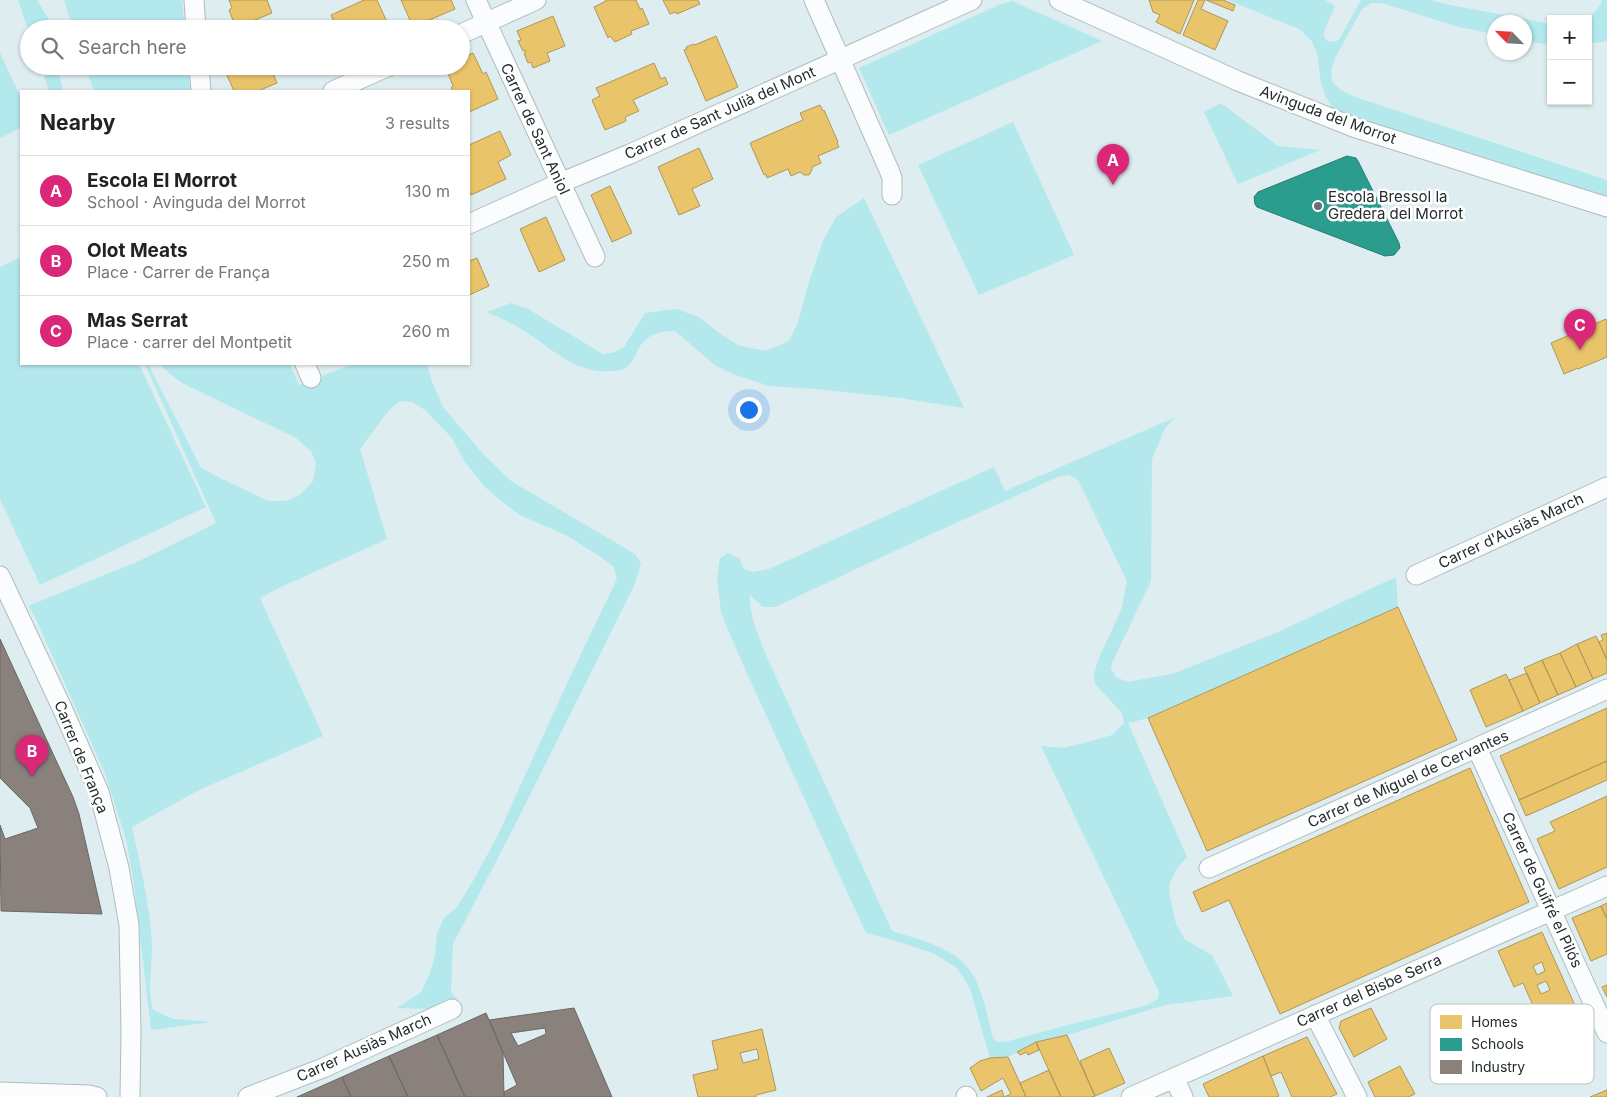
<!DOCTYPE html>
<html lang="en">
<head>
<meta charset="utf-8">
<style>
  :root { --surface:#fff; --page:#f2f2f2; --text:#222; --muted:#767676; --line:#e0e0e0; --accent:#db2777 }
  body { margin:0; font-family:Inter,sans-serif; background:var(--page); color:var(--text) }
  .controls { position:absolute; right:15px; top:15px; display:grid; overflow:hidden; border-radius:0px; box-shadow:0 1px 4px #0004 }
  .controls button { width:45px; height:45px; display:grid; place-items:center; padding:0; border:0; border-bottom:1px solid var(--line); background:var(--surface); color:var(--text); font:25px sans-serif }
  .compass { position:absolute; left:1487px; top:15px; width:45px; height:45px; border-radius:50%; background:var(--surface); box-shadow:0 1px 4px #0004; rotate:295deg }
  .you { position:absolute; left:748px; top:409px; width:18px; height:18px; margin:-12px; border:4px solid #fff; border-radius:50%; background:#1a73e8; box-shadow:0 0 0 8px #1a73e833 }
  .badge { display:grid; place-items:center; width:32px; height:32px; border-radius:50%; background:var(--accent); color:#fff; font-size:16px; font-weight:700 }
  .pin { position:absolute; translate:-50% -41px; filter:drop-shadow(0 1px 2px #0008) }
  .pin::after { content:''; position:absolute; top:26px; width:18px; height:15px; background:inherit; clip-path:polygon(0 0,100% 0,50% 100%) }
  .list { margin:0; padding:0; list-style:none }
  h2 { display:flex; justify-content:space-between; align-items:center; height:65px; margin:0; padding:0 20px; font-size:21px }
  h2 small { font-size:16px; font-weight:400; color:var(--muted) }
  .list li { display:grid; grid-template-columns:32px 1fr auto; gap:15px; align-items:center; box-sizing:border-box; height:70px; padding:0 20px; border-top:1px solid var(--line) }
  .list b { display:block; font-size:19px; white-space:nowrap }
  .list p { margin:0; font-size:16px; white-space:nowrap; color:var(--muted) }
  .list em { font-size:16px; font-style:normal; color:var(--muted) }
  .icon { flex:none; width:28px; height:28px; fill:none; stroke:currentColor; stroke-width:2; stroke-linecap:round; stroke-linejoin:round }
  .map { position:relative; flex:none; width:1607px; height:1097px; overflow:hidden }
  .search { position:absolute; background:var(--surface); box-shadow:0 1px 4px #0004; left:20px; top:20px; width:450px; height:55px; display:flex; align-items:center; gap:12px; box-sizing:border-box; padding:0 18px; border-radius:28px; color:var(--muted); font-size:19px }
  .panel { position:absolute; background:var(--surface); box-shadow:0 1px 4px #0004; left:20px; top:90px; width:450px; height:275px; border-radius:0px }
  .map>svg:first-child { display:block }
  .green { fill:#b3e8ed; fill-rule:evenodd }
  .homes { fill:#e9c46a; stroke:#ae9758; fill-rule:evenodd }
  .schools { fill:#2a9d8f; stroke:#287b72 }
  .industry { fill:#8a817c; stroke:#6b6865; fill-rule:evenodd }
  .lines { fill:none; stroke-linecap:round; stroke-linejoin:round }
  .street-casing { stroke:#b0bcbd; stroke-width:21 }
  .street { stroke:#fafcfd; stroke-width:19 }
  .poi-dot { fill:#647072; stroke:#fff; stroke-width:2 }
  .labels { text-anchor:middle; stroke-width:5; stroke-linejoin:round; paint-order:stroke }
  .street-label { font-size:15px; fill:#232d2e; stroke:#fff }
  .poi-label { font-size:15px; fill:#232d2e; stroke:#fff; text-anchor:start }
  .key { fill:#fff; stroke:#bdc0c0; stroke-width:1 }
  .key-label { font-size:14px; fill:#232d2e }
</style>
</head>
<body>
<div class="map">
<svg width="1607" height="1097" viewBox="0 0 1607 1097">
  <rect width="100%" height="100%" fill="#deedef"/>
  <path class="green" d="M18 0H37L48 18 52 29H29V32Z
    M64 0H182L185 29H73Z
    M1228 0H1325L1335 6 1324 32V38L1330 42 1339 40 1361 0H1431L1445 4 1551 24V45L1525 41 1524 22H1494V34L1459 27 1382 3H1371L1362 9 1335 58 1331 71 1332 82 1342 91 1355 97 1607 180V207L1353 127 1331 106 1325 95 1321 83 1317 53 1311 40 1299 29Z
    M1602 0H1607V41L1588 44V19H1585C1593 15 1599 9 1602 0Z
    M1012 1 1102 41 889 135 859 68 1001 4Z
    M0 53 21 98V128L0 138Z
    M41 66H58L63 91H49Z
    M85 66H188L190 91H94Z
    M1221 103 1278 146 1320 150 1238 184 1204 112Z
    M1013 122 1074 255 979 295 918 165Z
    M864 198 964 408 900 398 817 389 769 386 733 374 716 366 675 331C660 331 647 334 639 348 635 355 634 361 627 367 621 371 616 371 609 371 575 374 551 347 524 331 512 323 500 318 487 312L511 303 528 309 603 354 612 353 624 347 645 313 676 309 699 317 722 335 740 346 766 351 789 341 798 322 808 285 823 241 836 217Z
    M21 257V364H139L206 507 40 585 0 499V267Z
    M145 364H148L201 468 220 478 268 501H286L300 495 313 481 316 463 311 451 296 438 182 383 163 368 161 364H290L299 385 353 364H429L428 367 432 382 443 407 484 455 511 481 635 554 641 564 634 586 517 821 453 944 451 992 463 1006 428 1009 397 1008 421 992 430 973 435 956 437 934 444 918 457 907 473 881 497 837 570 677 617 579 614 567 599 556 568 536 520 515 501 501 485 487 465 462 452 438 425 410 412 402 400 401 389 410 360 449 387 539 281 587 260 598 323 736 199 790 132 827C140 865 150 905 152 945 152 967 147 988 153 1010L174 1019 212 1022 151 1030 134 884 126 839 104 771 34 615 28 606 139 561 216 523Z
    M1176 417 1165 428 1152 459 1151 581 1112 663 1111 669 1116 677 1127 682 1172 674 1278 632 1396 577 1398 607 1148 718 1128 723 1187 857 1177 868 1169 885 1170 897 1176 924 1185 940 1212 955 1233 996 1165 1005 1067 1035 1036 1042 1010 1056 990 1058 970 988 957 968 933 953 896 941 866 933 745 669 721 613 717 577 720 558 728 553 740 559 744 569 753 572 769 569 994 467 1005 491ZM1069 475 1078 480 1127 581 1122 608 1098 660 1094 675 1095 684 1122 713 1124 723 1112 735 1088 742 1063 748 1041 746 1159 992 1158 999 1148 1005 1064 1026 1005 1042H998L993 1038C987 1017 984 994 973 975 957 947 919 940 892 931L765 653C759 637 748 612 750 595L763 607H775L916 541 1060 476Z"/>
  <path class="homes" d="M229 0H267L272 13 236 28 229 10 232 8Z
    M364 0H377L387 22 372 29H337L331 15Z
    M401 0H451L455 9 413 27Z
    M606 0H636L640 9 642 8 649 24 631 31 632 34 615 42 610 36 608 38 594 7 606 1Z
    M663 0H698L700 4 677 14 676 12 670 14Z
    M1149 0H1194L1180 34 1156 22 1160 15 1153 12Z
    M1198 0H1205L1201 9 1228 21 1215 50 1183 35Z
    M1206 0H1223L1235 5 1233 11Z
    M553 16 565 46 547 53 550 61 533 68 531 62 528 63 524 53 526 52 525 50 523 51 518 41 521 40 517 31Z
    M716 36 738 87 706 101 684 50 687 49 686 47 694 44 695 45Z
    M473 53 483 74 486 72 498 99 469 112V91H453L451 88 453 86 445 66H461V58Z
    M654 63 661 79 665 77 668 84 633 100 639 111 625 117 626 121 605 130 592 100 600 96 596 88Z
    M242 66H270L277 83 258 91H234L226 73Z
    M820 105 823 111 824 110 838 142 837 143 839 147 818 156 821 163 812 167V170L809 175H804L800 172 791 176 788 169 767 178 766 174 764 175 750 143 803 120 800 113Z
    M500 131 511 155 498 162 506 179 471 195 469 191V145Z
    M699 148 713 179 692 189 700 206 679 215 658 167Z
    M610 186 632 233 612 242 591 195Z
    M546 217 565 260 539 272 520 229Z
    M477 258 489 286 469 295V261Z
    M1606 319 1607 322V357L1578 369V368L1564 374 1551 343Z
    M1398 607 1457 740 1207 851 1148 718Z
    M1607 633V660L1599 642 1603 640 1601 635Z
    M1596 636 1607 660V673L1593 679 1577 644Z
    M1577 644 1593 679 1576 687 1560 653Z
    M1560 653 1576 687 1558 695 1542 660Z
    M1542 660 1558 695 1540 703 1524 668Z
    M1527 673 1540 703 1523 711 1509 680Z
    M1506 674 1523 711 1486 727 1470 690Z
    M1607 708V761L1519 800 1500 756Z
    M1607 761V780L1526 816 1519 800Z
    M1470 768 1529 902 1280 1014 1229 900 1202 912 1193 892Z
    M1607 796V867L1559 889 1537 839 1555 831 1550 822Z
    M1607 903V919L1601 906Z
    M1601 906 1607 919V954L1591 961 1572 918Z
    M1542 932 1582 1021 1547 1037 1523 983 1514 987 1498 951ZM1542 962 1545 971 1537 975 1533 966ZM1546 981 1550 990 1541 994 1537 985ZM1559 1011 1563 1020 1554 1024 1551 1015Z
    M1607 985V997L1602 987Z
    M1371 1008 1387 1039 1354 1057 1339 1028 1341 1021Z
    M762 1029 776 1090 756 1095V1097H698L693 1075 718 1069 712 1041ZM757 1049 759 1059 743 1063 740 1053Z
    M1067 1035 1095 1096 1092 1097H1061L1036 1042Z
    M1307 1037 1337 1094 1330 1097H1292L1281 1072 1271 1076 1263 1056Z
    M1036 1042 1039 1050 1028 1055 1027 1052 1020 1055 1017 1052Z
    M1109 1048 1125 1083 1095 1096 1080 1061Z
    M1263 1056 1279 1096 1276 1097H1209L1203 1084Z
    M1008 1057 1020 1083 1026 1097H1004L1011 1094 1003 1078 981 1091 970 1068 980 1061 990 1058Z
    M1400 1066 1415 1094 1408 1097H1375L1368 1082Z
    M1049 1070 1061 1097H1026L1020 1083Z
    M1002 1090 1004 1097H987Z
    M1607 1090V1097H1590Z"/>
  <path class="schools" d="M1347 156 1356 158 1358 161 1399 243 1400 248 1394 255 1385 256 1257 207 1255 204 1254 197 1258 192Z"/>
  <path class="industry" d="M0 639 73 797 79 814 102 914 1 911 0 825 5 839 38 828 30 808 0 778Z
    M574 1008 612 1097H504V1092L517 1085 489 1020ZM545 1028 546 1034 518 1046 511 1033Z
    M486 1013 503 1052 504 1097H465L437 1035Z
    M437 1035 465 1097H408L389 1056Z
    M389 1056 408 1097H351L342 1077Z
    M342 1077 351 1097H297Z"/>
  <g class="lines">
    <g class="street-casing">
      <path id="street" d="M194 0 196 29
        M476 0 595 257
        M814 0 889 170 892 178V195
        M1059 0 1238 81 1353 127 1607 207
        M461 34 536 0
        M199 66 201 91
        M333 91 389 66
        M469 224 560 183 630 154 972 0
        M305 364 311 378
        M1416 575 1607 487
        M0 576 63 710 99 792 119 868 129 925 131 1032 130 1097
        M1477 748 1607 1033
        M1209 868 1607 689
        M1315 1015 1357 1097
        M1174 1078 1183 1097
        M0 1092 89 1095 97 1097
        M966 1096 967 1097
        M248 1097 323 1068 452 1009
        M1131 1097 1607 886"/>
    </g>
    <use href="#street" class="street"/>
  </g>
  <circle class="poi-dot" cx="1318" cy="206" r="5"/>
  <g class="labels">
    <g class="street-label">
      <text transform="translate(720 113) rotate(-24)" y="5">Carrer de Sant Julià del Mont</text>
      <text transform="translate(1328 115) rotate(20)" y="5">Avinguda del Morrot</text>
      <text transform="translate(535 129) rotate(65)" y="5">Carrer de Sant Aniol</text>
      <text transform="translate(1511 531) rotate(-25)" y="5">Carrer d'Ausiàs March</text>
      <text transform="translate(81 757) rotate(68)" y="5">Carrer de França</text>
      <text transform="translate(1408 779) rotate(-24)" y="5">Carrer de Miguel de Cervantes</text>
      <text transform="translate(1542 890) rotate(65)" y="5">Carrer de Guifré el Pilós</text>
      <text transform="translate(1369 991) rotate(-24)" y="5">Carrer del Bisbe Serra</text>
      <text transform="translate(364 1048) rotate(-24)" y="5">Carrer Ausiàs March</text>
    </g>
    <g class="poi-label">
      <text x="1328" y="202">Escola Bressol la<tspan x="1328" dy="17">Gredera del Morrot</tspan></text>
    </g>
  </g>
  <rect x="1430" y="1004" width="164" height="80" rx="8" class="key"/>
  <rect x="1440" y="1015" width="22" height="14" fill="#e9c46a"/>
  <rect x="1440" y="1038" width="22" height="13" fill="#2a9d8f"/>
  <rect x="1440" y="1060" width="22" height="14" fill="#8a817c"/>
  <g class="key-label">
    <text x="1471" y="1027">Homes</text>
    <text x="1471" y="1049">Schools</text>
    <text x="1471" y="1072">Industry</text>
  </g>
</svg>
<div class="controls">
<button>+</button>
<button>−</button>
</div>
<svg class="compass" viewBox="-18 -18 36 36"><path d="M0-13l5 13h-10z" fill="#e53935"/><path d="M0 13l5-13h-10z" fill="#767676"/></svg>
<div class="you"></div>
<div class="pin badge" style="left:1113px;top:185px">A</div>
<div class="pin badge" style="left:32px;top:776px">B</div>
<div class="pin badge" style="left:1580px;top:350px">C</div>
<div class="search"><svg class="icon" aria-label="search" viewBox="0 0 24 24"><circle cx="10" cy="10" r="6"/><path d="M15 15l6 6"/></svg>Search here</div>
<section class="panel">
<h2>Nearby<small>3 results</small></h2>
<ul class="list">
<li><span class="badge">A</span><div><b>Escola El Morrot</b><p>School · Avinguda del Morrot</p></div><em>130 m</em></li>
<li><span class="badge">B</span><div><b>Olot Meats</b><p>Place · Carrer de França</p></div><em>250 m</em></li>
<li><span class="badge">C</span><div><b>Mas Serrat</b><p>Place · carrer del Montpetit</p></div><em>260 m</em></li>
</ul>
</section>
</div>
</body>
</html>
